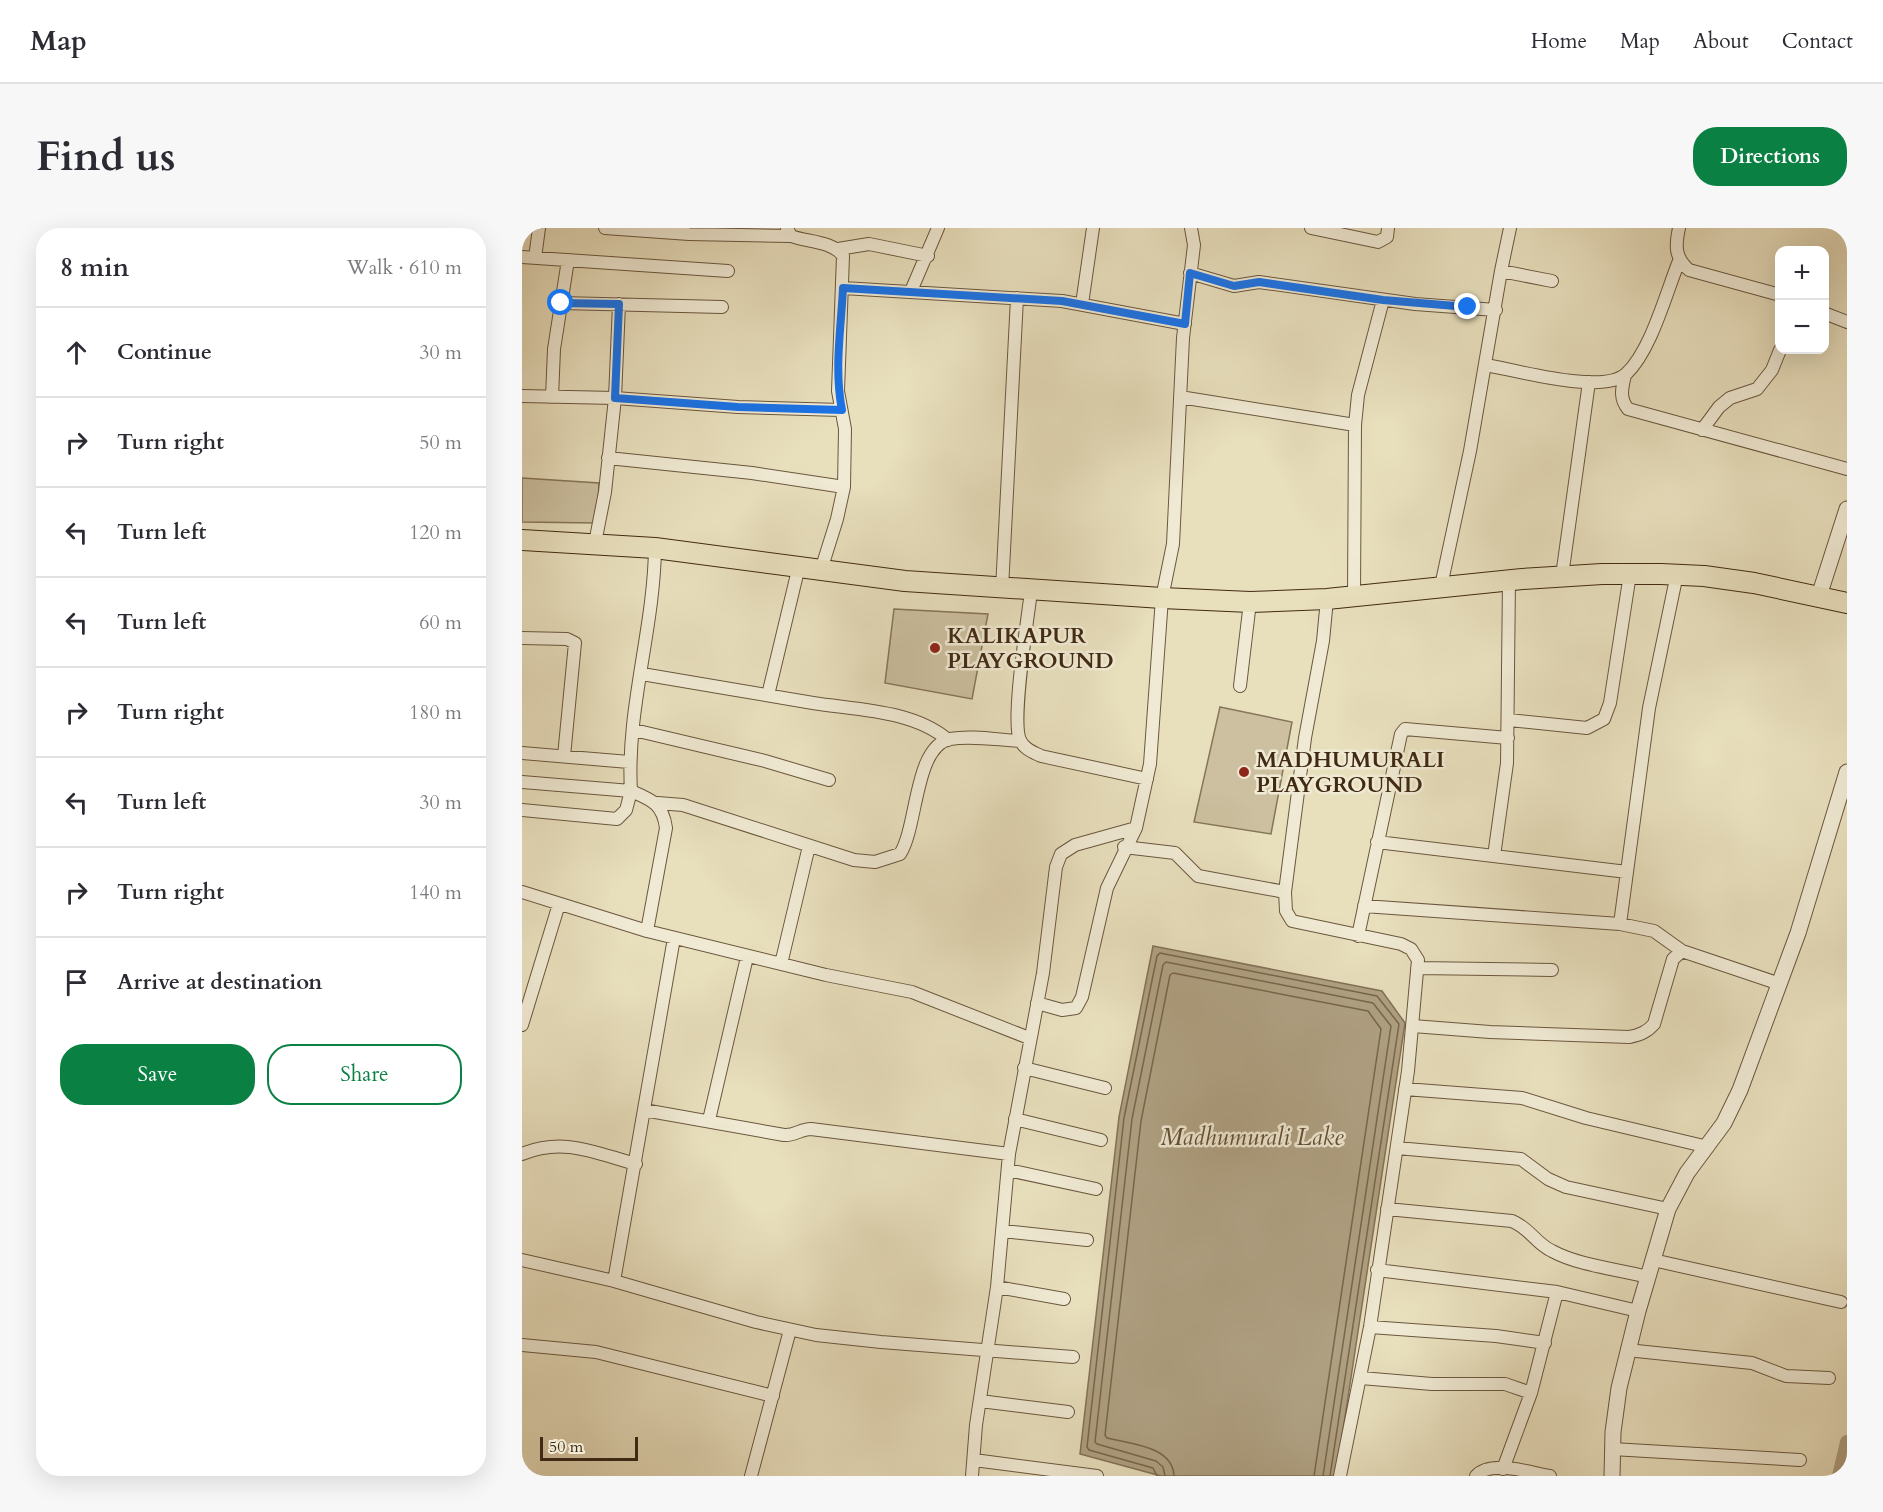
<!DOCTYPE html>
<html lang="en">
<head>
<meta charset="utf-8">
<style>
  :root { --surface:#fff; --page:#f7f7f7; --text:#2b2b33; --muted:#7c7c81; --line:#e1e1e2; --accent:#0b8043 }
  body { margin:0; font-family:Cardo,serif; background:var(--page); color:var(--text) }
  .controls { position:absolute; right:18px; top:18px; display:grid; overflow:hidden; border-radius:12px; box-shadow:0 6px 24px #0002 }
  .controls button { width:54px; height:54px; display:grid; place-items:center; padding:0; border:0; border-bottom:2px solid var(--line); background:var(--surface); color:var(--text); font:30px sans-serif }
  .scale { position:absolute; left:18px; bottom:15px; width:98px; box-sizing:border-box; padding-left:6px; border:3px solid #412a13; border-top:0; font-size:16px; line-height:21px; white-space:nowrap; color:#412a13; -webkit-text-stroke:4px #f0ead4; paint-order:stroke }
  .stop { position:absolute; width:18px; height:18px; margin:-14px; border:4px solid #1a73e8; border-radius:50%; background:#fff }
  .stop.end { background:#1a73e8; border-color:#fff; box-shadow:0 2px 6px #0008 }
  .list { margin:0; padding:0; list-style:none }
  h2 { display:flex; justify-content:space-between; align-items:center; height:78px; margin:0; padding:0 24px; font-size:26px }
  h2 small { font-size:20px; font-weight:400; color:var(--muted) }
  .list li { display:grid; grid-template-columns:39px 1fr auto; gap:18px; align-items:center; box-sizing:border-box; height:90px; padding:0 24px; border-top:2px solid var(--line) }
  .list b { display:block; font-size:22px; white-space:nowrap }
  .list em { font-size:20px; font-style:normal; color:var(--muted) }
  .actions { display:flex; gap:12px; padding:18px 24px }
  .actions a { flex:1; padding:14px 0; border:2px solid var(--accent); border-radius:24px; text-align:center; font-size:21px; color:var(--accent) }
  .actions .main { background:var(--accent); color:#fff }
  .icon { flex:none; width:33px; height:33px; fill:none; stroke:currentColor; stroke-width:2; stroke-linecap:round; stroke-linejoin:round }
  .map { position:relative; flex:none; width:1325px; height:1248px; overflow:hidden; border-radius:24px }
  header { display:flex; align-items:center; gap:36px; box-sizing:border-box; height:84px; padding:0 30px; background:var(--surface); border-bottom:2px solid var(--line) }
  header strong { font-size:28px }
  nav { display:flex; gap:33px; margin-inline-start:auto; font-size:21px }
  .intro { display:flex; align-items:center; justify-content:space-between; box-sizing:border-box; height:144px; padding:0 36px }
  h1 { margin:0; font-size:42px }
  .button { padding:15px 27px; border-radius:24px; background:var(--accent); color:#fff; font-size:21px; font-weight:700 }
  main { display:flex; gap:36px; padding:0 36px }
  aside { flex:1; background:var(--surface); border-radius:24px; box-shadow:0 6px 24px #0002 }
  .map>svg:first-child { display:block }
  .green { fill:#ccc0a0; stroke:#86755a; stroke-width:1.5 }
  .water { fill:#afa183; stroke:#837156; stroke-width:1.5 }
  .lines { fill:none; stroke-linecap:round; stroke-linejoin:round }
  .shore { stroke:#78664b; stroke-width:1.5 }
  .canal { stroke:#afa183; stroke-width:14 }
  .minor-casing { stroke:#6b573e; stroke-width:14 }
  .tertiary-casing { stroke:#6b573e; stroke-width:17 }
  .primary-casing { stroke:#412a13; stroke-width:22 }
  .minor { stroke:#f0ead4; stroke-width:12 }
  .tertiary { stroke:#f0ead4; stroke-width:15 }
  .primary { stroke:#e8dfbd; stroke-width:20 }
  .route { stroke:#1a73e8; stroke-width:8 }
  .poi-dot { fill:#8f2418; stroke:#f0ead4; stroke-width:2 }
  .labels { text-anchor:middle; stroke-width:5; stroke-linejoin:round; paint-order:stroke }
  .poi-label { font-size:22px; font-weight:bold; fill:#412a13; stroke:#f0ead4; text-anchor:start }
  .water-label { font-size:24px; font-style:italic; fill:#624e35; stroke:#f0ead4 }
</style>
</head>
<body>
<header>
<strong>Map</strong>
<nav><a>Home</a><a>Map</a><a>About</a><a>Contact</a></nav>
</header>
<div class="intro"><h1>Find us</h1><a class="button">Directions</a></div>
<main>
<aside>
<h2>8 min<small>Walk · 610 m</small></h2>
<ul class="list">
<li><svg class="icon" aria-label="ahead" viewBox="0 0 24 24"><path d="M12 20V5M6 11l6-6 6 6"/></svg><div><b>Continue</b></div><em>30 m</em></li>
<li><svg class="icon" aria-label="right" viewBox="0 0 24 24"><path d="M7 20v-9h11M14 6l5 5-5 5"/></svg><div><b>Turn right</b></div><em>50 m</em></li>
<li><svg class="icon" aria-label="left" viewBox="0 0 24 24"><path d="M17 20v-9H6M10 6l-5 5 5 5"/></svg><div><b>Turn left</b></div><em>120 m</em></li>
<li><svg class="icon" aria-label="left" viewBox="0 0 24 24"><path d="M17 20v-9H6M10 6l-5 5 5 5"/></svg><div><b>Turn left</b></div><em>60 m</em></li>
<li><svg class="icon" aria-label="right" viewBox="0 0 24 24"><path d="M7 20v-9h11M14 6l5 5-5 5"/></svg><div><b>Turn right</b></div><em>180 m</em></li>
<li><svg class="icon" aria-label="left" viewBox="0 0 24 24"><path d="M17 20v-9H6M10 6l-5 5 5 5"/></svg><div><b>Turn left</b></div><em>30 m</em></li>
<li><svg class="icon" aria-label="right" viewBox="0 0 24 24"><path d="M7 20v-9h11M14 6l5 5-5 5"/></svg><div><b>Turn right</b></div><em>140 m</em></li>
<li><svg class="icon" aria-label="arrive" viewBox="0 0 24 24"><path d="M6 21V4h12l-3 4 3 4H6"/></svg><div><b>Arrive at destination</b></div></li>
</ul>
<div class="actions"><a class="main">Save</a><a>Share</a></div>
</aside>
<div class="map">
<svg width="1325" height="1248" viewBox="0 0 1325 1248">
  <rect width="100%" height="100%" fill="#e8dfbd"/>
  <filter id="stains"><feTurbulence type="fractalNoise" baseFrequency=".00333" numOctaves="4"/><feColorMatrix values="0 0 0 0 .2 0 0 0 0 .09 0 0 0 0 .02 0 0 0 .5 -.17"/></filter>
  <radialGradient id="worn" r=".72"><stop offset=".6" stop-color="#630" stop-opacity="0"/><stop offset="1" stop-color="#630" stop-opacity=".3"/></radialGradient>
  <path class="green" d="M0 250 77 255 75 295 0 294Z
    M372 381 466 386 450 471 363 455Z
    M698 479 770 494 749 606 672 594Z"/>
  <path class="water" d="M631 718 860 763 883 795 814 1248H639L558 1226 597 889Z"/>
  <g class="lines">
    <path class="shore" d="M635 1248 631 1240 567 1222 565 1219 602 890 635 728 638 725 855 768 877 796 808 1248
      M643 1248 641 1239 634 1233 575 1216 573 1214 610 891 641 737 644 734 851 775 869 798 801 1248
      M652 1248C651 1218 608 1216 585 1210L583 1207 619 893 648 747 651 745 846 783 859 801 792 1248"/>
    <path class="canal" d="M1317 1248 1325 1214"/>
    <g class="minor-casing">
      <path id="minor" d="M83 0 167 6 269 8
        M265 0 269 8C285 14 311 13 321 28L316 163 323 201 322 259 315 291 299 342
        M789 0 856 14 865 9 866 0
        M1157 0C1153 18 1153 30 1167 42L1258 67
        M316 21 347 16 406 28
        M0 29 206 43
        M13 30 17 0
        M979 43 988 0
        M668 45 712 58 737 54 893 76 974 82
        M321 60 540 73 663 96
        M389 63 416 0
        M39 75 200 79
        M97 76 93 170 216 179 319 182
        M560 76 571 0
        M1302 85 1325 94
        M964 137C994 142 1080 167 1104 146 1129 123 1144 65 1157 33
        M1103 147C1100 160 1097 170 1106 181L1325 241
        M0 168 93 170 83 264 73 315
        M30 169 32 121 46 32
        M658 169 833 197
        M1180 202 1197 179 1208 170 1235 161 1250 142 1258 122
        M86 230 230 245 322 259
        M1040 348 1067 154
        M919 358 948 223 979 43 1030 53
        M480 361 495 70
        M509 363C506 390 489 492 498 512 502 521 511 524 519 528L625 551
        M832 367 833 197 836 167 861 72
        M805 371 801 413 783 510 763 664 764 683 770 693 879 716 889 721 896 732 886 843 848 1099 818 1248
        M0 410 45 411 53 415 42 528
        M120 446C177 456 234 465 291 475 335 482 391 482 426 512
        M718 458 728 374
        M246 467 277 338
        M987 492 1065 500 1082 491 1088 475 1108 346
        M112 502 243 533 307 552
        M0 525 107 534
        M0 554 109 563 104 582 95 591 0 582
        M136 575 161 577 332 632 353 634 378 626C396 598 392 519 428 511 450 507 476 512 498 513
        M855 614 1105 644
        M602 619 653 625 676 648 763 664
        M972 628 985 535 987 352
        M0 664 125 703 304 747 390 764 507 810
        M842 678 1098 696 1132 703 1160 723
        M1098 696 1127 480 1155 346
        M125 703 144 600C141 576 130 572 109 563 104 482 132 401 133 320
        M836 708 879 506 883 501 986 510
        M259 736 287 618
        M895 740 1030 742
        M515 775 540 782 554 780 560 769 585 660 614 600
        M0 797 37 676
        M891 798 968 804 1107 809C1118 807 1125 804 1132 796L1151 731 1160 723 1258 756
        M502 840 583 860
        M883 861 1000 870 1064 890 1186 919
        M122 882 262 907C273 908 278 901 289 901L487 926
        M493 891 579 912
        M187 892 225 729
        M875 920 999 931 1026 951 1044 959 1146 981
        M0 926C42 909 73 925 114 936
        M486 942 574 961
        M865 981 990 993C1009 1001 1013 1015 1030 1023 1058 1038 1096 1041 1126 1049
        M481 1003 565 1012
        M0 1032 92 1053 234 1094 294 1107 359 1114 551 1129
        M1131 1032 1319 1074
        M855 1042 1035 1064 1116 1083
        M92 1053 152 710
        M475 1059 542 1071
        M848 1099 974 1108 1023 1115
        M0 1117 74 1124 251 1168
        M1105 1122 1230 1135 1264 1148 1307 1150
        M839 1150 910 1156H983L1009 1165
        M458 1173 546 1184
        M1090 1221 1278 1232
        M452 1232 575 1248
        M981 1241 1009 1165 1035 1064
        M229 1248 268 1102
        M450 1248 454 1197 475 1059 487 926 521 745 534 639 539 626 553 617 614 600 628 536 640 370 651 316 661 110 672 17 669 0
        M954 1248C969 1231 1009 1245 1028 1248"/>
    </g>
    <g class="tertiary-casing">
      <path id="tertiary" d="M1297 368 1325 281
        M0 1247 1 1248
        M1090 1248 1091 1204 1097 1160 1116 1083 1146 981 1165 945 1202 895 1218 862 1276 705 1325 544"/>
    </g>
    <g class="primary-casing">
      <path id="primary" d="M0 312 133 320 383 353 640 370 728 374 805 371 1000 351 1080 346H1139L1182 348 1232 355 1325 375"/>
    </g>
    <use href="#minor" class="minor"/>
    <use href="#tertiary" class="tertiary"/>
    <use href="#primary" class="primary"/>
  </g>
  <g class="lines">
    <path class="route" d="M39 75 97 76 93 170 216 179 320 182C312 141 319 101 321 60L540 73 663 96 668 45 712 58 737 54 861 72 946 79"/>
  </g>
  <g class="poi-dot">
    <circle cx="413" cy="420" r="6"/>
    <circle cx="722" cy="544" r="6"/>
  </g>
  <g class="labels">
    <g class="poi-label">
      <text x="425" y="415">KALIKAPUR<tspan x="425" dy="25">PLAYGROUND</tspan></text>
      <text x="734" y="539">MADHUMURALI<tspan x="734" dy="25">PLAYGROUND</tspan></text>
    </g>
    <g class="water-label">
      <text x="730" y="917">Madhumurali Lake</text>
    </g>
  </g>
  <rect width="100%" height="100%" filter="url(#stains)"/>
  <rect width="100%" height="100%" fill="url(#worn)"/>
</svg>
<div class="controls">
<button>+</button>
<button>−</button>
</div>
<div class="scale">50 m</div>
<div class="stop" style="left:39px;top:75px"></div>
<div class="stop end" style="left:946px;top:79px"></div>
</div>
</main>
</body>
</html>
